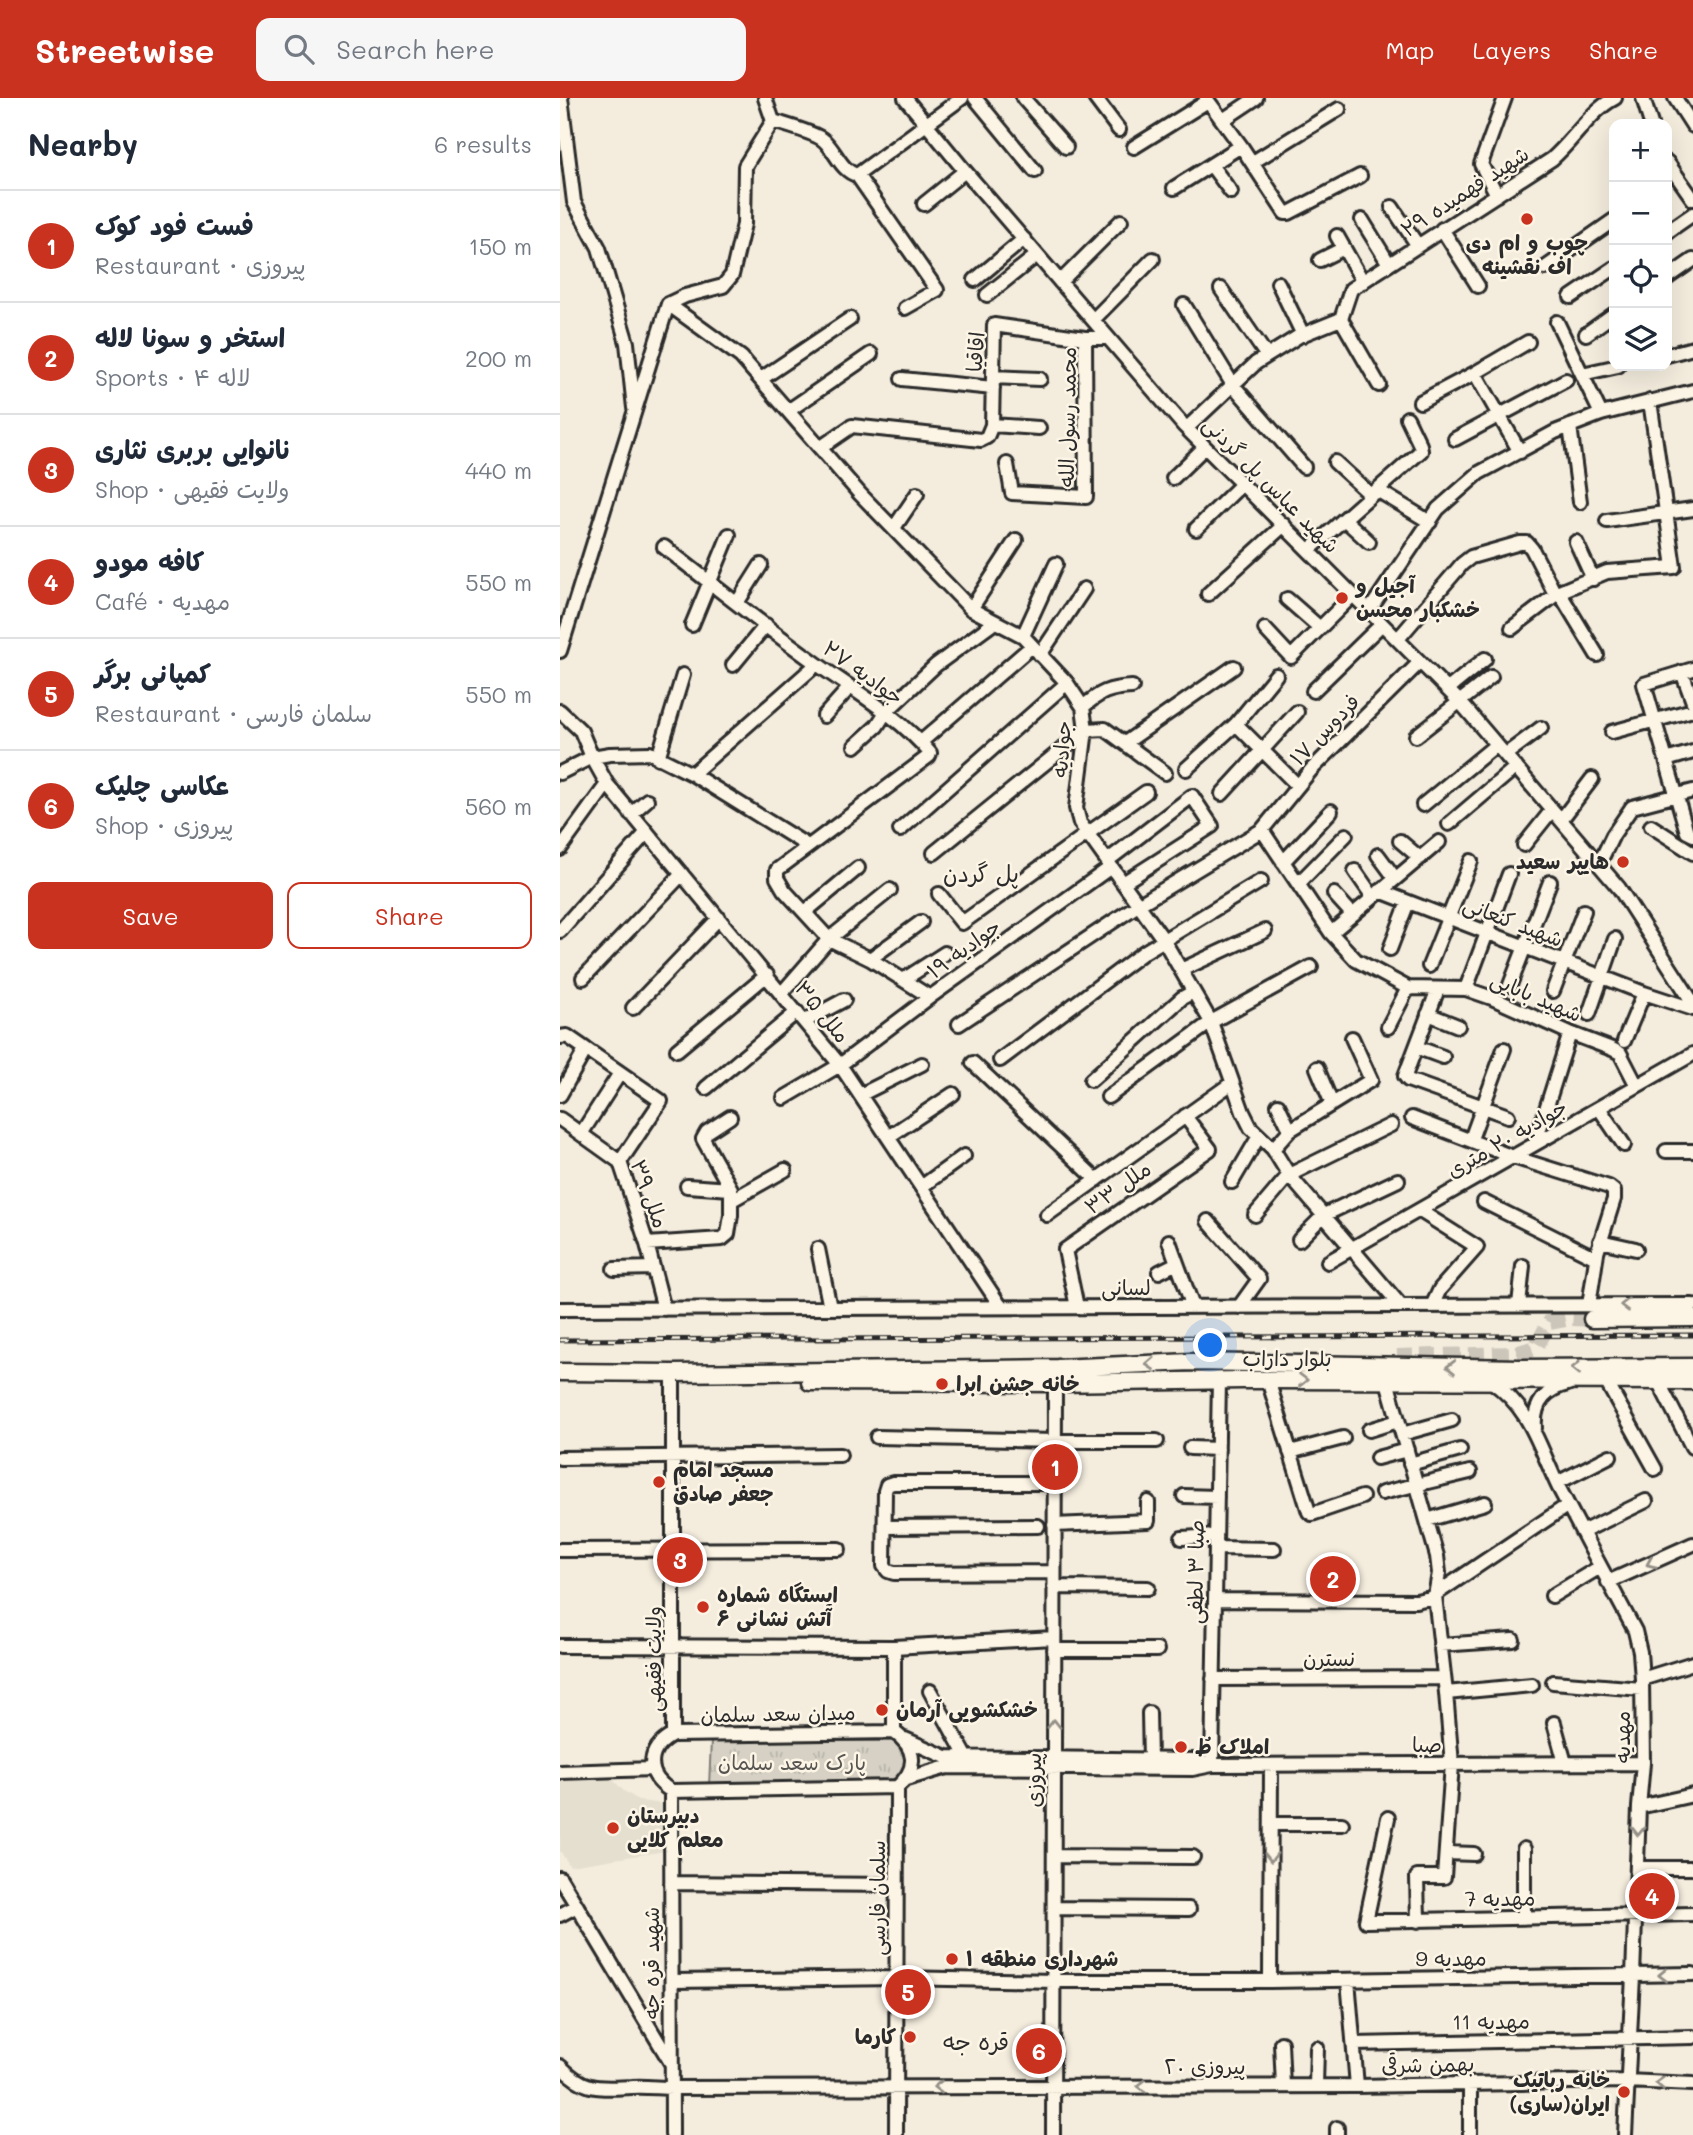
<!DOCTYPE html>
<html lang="en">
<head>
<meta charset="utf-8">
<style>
  :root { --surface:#fff; --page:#f6f6f7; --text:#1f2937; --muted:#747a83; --line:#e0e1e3; --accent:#c8321e }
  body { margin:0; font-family:Mali,"Playpen Sans Arabic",sans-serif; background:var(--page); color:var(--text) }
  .controls { position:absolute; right:21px; top:21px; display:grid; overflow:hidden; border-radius:14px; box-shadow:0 7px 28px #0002 }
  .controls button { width:63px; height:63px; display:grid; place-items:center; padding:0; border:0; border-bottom:2px solid var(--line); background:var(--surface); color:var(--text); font:35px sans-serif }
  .you { position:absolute; left:651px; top:1248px; width:24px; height:24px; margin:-18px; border:5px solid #fff; border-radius:50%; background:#1a73e8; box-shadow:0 0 0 10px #1a73e833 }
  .badge { display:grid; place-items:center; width:46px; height:46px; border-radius:50%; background:var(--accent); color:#fff; font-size:23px; font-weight:700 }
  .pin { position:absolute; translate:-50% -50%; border:4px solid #fff; box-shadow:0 2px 7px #0006 }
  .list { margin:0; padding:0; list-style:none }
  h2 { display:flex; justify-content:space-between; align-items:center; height:91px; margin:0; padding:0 28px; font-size:30px }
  h2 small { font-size:23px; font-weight:400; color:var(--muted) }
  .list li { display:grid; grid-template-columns:46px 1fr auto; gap:21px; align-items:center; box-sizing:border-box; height:112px; padding:0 28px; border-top:2px solid var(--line) }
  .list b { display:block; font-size:26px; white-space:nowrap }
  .list p { margin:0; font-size:23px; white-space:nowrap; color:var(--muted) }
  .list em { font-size:23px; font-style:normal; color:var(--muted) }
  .actions { display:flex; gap:14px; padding:21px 28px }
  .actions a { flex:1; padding:16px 0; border:2px solid var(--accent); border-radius:14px; text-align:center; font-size:24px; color:var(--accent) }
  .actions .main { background:var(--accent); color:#fff }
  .icon { flex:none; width:38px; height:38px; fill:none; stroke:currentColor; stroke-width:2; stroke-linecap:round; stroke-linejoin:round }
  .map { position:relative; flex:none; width:1133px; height:2037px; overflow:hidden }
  header { display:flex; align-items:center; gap:42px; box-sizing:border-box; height:98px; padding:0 35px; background:var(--accent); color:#fff }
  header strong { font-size:33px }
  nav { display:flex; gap:38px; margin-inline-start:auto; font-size:24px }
  .search { width:490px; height:63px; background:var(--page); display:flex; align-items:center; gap:18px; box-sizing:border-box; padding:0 24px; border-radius:14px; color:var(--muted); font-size:26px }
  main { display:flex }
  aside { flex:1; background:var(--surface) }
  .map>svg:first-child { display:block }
  .built { fill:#e5dfd0 }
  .park { fill:url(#park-tufts); stroke:#807e78; stroke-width:2 }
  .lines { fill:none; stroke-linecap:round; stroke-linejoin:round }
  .major-tunnel { stroke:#ccc6ba; stroke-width:16; stroke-dasharray:16 8; stroke-linecap:butt }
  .minor-casing { stroke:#2b2b2b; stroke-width:18 }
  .major-casing { stroke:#2b2b2b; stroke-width:21 }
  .minor { stroke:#fcf5e5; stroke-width:12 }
  .major { stroke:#fcf5e5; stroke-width:16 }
  .rail-casing { stroke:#2b2b2b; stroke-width:5 }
  .rail { stroke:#fcf5e5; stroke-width:2.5; stroke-dasharray:8; stroke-linecap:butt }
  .oneway { stroke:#949088 }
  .poi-dot { fill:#c8321e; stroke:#fcf5e5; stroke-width:2.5 }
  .labels { text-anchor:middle; stroke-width:5; stroke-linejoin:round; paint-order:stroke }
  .street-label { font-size:21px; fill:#2b2b2b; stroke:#fcf5e5 }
  .poi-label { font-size:21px; font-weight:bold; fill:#2b2b2b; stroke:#fcf5e5; text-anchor:start }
  .park-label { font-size:21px; fill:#565451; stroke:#fcf5e5 }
  .neighbourhood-label { font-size:23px; fill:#2b2b2b; stroke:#fcf5e5 }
</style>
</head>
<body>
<header>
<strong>Streetwise</strong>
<div class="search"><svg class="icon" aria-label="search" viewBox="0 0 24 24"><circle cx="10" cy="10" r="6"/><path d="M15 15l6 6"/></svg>Search here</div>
<nav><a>Map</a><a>Layers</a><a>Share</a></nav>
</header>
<main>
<aside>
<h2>Nearby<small>6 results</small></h2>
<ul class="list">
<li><span class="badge">1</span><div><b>فست فود کوک</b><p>Restaurant · پیروزی</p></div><em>150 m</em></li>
<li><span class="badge">2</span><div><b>استخر و سونا لاله</b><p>Sports · لاله ۴</p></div><em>200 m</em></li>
<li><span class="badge">3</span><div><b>نانوایی بربری نثاری</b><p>Shop · ولایت فقیهی</p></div><em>440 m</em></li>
<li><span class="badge">4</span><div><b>کافه مودو</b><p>Café · مهدیه</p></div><em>550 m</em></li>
<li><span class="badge">5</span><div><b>کمپانی برگر</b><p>Restaurant · سلمان فارسی</p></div><em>550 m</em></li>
<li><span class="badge">6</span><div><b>عکاسی چلیک</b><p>Shop · پیروزی</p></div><em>560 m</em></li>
</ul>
<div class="actions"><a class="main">Save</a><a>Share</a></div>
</aside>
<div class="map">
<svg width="1133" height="2037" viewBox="0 0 1133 2037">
  <defs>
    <pattern id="park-tufts" width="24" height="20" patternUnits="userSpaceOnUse" patternTransform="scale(1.75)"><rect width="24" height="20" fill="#d6d1c4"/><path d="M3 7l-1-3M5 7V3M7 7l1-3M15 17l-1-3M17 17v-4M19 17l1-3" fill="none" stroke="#b8b4a9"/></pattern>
  </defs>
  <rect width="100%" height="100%" fill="#f4edde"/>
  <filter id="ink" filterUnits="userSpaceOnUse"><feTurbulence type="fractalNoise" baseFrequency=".0143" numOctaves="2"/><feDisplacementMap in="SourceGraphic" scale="14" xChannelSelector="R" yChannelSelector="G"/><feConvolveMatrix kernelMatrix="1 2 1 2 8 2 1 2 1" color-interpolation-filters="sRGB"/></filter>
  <g filter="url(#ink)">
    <path class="built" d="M48 1677 64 1693 80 1703 105 1706V1753L10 1768 0 1753V1679Z"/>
    <path class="park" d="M151 1643H333C347 1647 347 1654 349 1667L335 1684 149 1688Z"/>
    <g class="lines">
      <path class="major-tunnel" d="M837 1259 956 1256 975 1250 990 1224 1010 1220 1032 1221"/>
      <g class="minor-casing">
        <path id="minor" d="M1 0 14 104 39 150 67 245 74 310
          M205 0 213 23
          M345 0 405 73 624 328 900 604 1059 790 1133 905
          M415 0 475 73
          M463 0 506 49
          M535 0 559 32
          M646 0 681 48 725 115H729L800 78
          M1083 0 1091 26
          M1115 0 1133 28
          M663 22 696 0
          M213 23C225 27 252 34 262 41 275 50 280 73 297 77L377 192 345 210
          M574 49 648 3
          M693 64 779 11
          M1107 64 1133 101
          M651 67 671 94
          M297 77 402 0
          M614 90 681 48
          M937 97 921 66 945 0
          M364 106 405 73
          M832 109 858 148
          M802 122 829 166
          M882 131 918 188
          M1107 134 1133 116
          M777 138 803 184
          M760 162 784 150
          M985 170 1054 122
          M1107 180 1133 162
          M415 182 464 141
          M500 184 561 123
          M718 185 743 237
          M661 191 707 258
          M427 197 477 157
          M1011 199 1054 170
          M108 206 181 259 300 396 411 511 463 538 507 585 523 609 526 632 516 710 520 725 603 841 651 924 683 1014 691 1030 713 1051 729 1077 841 1208
          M624 207 673 287 744 369
          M781 221 791 191 992 61C1014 42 1030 13 1055 0
          M781 221 819 287
          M533 222 593 161
          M997 224 1041 316
          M1026 236 1054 216
          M1107 257 1133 250
          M1022 276 1058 268
          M433 279 480 281
          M201 281 290 221
          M342 281 433 290
          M860 304 915 275
          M228 313 311 256
          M1010 328 1020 404
          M479 330 432 327 434 227 525 240
          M627 330 696 265 739 238 781 221
          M895 341 1006 282
          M260 350 292 328 421 342 427 339 432 327
          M960 354 915 275 968 244
          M775 364 811 397
          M447 366 452 395 526 399 525 240H548
          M613 380 645 349
          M817 392 870 424
          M784 421 809 444
          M1047 423 1133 411
          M334 430 357 396
          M636 431 682 386
          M1016 444 1033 481
          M104 449C155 488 205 529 257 566 296 594 339 618 370 655L369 658 217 772V780L224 792 269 841 310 861 370 899
          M749 452 861 353 860 347 847 320
          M648 496 724 427
          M727 501 760 530
          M177 505 201 467
          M411 511 456 442
          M809 513 878 411 919 375 995 334 1041 316 1133 293
          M132 527 169 437
          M952 530 999 494 1047 474 1114 469 1090 303
          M705 531 731 559 793 497
          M463 538 496 466
          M838 541 902 466 911 459 960 445H967L972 451 993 492 999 494 1037 557
          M0 553 108 206 125 198 163 188 172 177 184 126 185 68 213 23
          M480 557 524 491
          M173 567 206 527
          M1133 571 1084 586 1127 734 1133 737
          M1122 574 1133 604
          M888 591 925 561
          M753 593 822 526
          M523 609C540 594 549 590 572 589
          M0 613 21 633 32 659 47 686 280 967 441 1209
          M264 618 290 589
          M676 626 738 688
          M1052 634 1133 612
          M856 638 931 579
          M361 644 472 548
          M565 645 674 569
          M295 648 317 628 326 614 376 567 435 524
          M945 657 981 630
          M98 660 123 577
          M1106 662 1133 654
          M626 671 676 626 716 577
          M0 675 32 659 50 656 90 655 132 676 248 748
          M132 676 257 566
          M662 696 737 614
          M863 707 936 647
          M71 716 87 702
          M1001 722 1032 681
          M889 726 956 669
          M1091 728 1133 755
          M340 732 507 585
          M702 732 771 835 796 862 848 890 906 891 932 900 1010 935 1052 951 1060 955 1077 988
          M840 743 860 760
          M964 747 992 712
          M0 751 47 686
          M374 755 526 632 545 631 605 675
          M818 757 835 780
          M547 763 632 698 652 728 563 785
          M723 764 771 713
          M1039 766 1053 737 1072 709 1133 693
          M795 773 813 799
          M738 786 786 737
          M820 793 1084 895 1133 911
          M379 796 402 825 586 694
          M774 796 792 816
          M245 814 298 770
          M0 833 87 734
          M771 835 879 744
          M830 851 848 804
          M310 861 361 824
          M869 868 911 763
          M621 872 705 833
          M23 880 122 776
          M343 882 385 855
          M950 887 990 784
          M878 891 845 978 848 982 948 1018
          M906 891 949 776
          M993 893 1024 813
          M222 895 269 841 330 792
          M73 910 159 820
          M868 916 898 928
          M1029 916 1055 841
          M245 923 284 902
          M399 926 578 807 702 732 751 672 860 564
          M828 929 848 890
          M0 939 7 938 101 1003 60 1064
          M1064 943 1084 895
          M856 949 883 959
          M117 952 207 877
          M440 962 584 854 701 783
          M413 965 537 1082
          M757 970 772 1006
          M531 982 622 900 633 894
          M146 990 237 914
          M0 997 26 951
          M300 997 362 966
          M548 999 651 924 751 869
          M224 1000 280 967 370 899 551 769
          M718 1007 730 1032
          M1039 1010 1064 1047
          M852 1020 953 1059 1049 1089 1054 1093V1101L1037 1155 1029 1207
          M0 1021 60 1064 87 1146 104 1211
          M21 1036 60 975
          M328 1039 393 996
          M911 1041 944 951
          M975 1046 1010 935
          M713 1051 730 1032 811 982 792 940
          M1106 1053H1133
          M672 1084 699 1038
          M127 1088 171 1091
          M361 1089 404 1058
          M172 1102 225 1072
          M924 1104 1036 1160
          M860 1113 917 1149 880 1191 872 1208
          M487 1117 672 985
          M695 1117 729 1077 831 1027
          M648 1123 699 1181 679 1209
          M739 1142 764 1117 838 1082
          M609 1143 633 1209
          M1040 1143 1076 1151
          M87 1146 162 1141 168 1136 171 1117V1091L143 1041 147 1034 170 1019
          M258 1151 270 1210
          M768 1164 1133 956
          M54 1171 93 1170
          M599 1174 617 1165
          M959 1207 963 1168
          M517 1209 505 1152 650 1051 625 1018
          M0 1211 1133 1207
          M113 1275V1637
          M708 1282 749 1414 752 1416 802 1399
          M827 1283 877 1458 879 1475 875 1498 886 1595 892 1666 884 1779H857L858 1823
          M931 1283C972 1312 978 1347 999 1390 1024 1438 1049 1485 1075 1533L1080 1554 1082 1581 1083 1665 1079 1709 1073 1878 1065 2037
          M1046 1283 1095 1371
          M1098 1283 1132 1349
          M975 1330C973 1306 986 1291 1008 1286
          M809 1332 838 1323
          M842 1336 892 1322
          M317 1339 494 1343H597
          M630 1350 658 1351
          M730 1354 783 1340
          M0 1360 280 1357
          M817 1360 847 1352
          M850 1366 900 1352
          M494 1385H333L327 1387 325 1393 324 1468 328 1473 334 1475 494 1474
          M997 1385 1050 1358
          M822 1395 910 1374
          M624 1398 657 1399
          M867 1422 925 1405
          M494 1427 588 1423V1404
          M325 1429 478 1428
          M1022 1434 1086 1403
          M622 1440 656 1438
          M656 1450 714 1451
          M0 1452 279 1451
          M1048 1484 1133 1446
          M494 1489 588 1490
          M992 1498 1040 1469
          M655 1502 856 1503 870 1500 1008 1407
          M880 1547 953 1542
          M0 1548 334 1549 494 1540
          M334 1549V1634
          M494 1552H597
          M653 1581 884 1580
          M1082 1581 1133 1565
          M993 1584 1082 1591
          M370 1593 407 1660
          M886 1595 972 1587
          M589 1615 590 1662
          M994 1625 1005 1665
          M334 1634C357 1650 358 1671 337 1689L111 1693C85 1677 86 1651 113 1637Z
          M345 1641 386 1659 633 1662 648 1666
          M652 1667 659 1282
          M0 1674 93 1671
          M346 1681 387 1669 632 1671 652 1667 1083 1665
          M111 1693 112 2037
          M1079 1709 1133 1697
          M828 1720 806 1823 1133 1816
          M711 1726H782
          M964 1751V1820
          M886 1755 914 1756
          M494 1758 633 1759
          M1078 1770H1133
          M0 1780 111 1965
          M111 1785 337 1787
          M494 1810 629 1811
          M0 1817 17 1808
          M788 1882 797 1988
          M112 1883 337 1880 494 1883H710L1133 1876
          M710 1883 711 1667
          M721 1945 723 1988
          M794 1946 1133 1939
          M0 1968C26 1994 38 1990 72 1989 85 1988 99 1990 112 1990L797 1988 1066 1983 1133 1986
          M756 1988 757 1950
          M336 2037 337 1689
          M493 2037 495 1285
          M777 2037V2030
          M910 2037V1986"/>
      </g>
      <g class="major-casing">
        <path id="major" d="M1032 1221 1133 1220
          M0 1274 113 1275 497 1270 631 1264 960 1270 1133 1269
          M250 1284 495 1285 682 1282 1133 1283"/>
      </g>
      <use href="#minor" class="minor"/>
      <use href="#major" class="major"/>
      <g class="rail-casing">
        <path id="rail" d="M0 1242 1133 1237"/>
      </g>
      <use href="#rail" class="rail"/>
    </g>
    <defs><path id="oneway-chevron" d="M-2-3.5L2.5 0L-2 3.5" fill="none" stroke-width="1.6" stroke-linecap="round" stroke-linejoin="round" transform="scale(1.75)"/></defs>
    <g class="oneway">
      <use href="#oneway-chevron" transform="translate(1065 1207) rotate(180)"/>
      <use href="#oneway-chevron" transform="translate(590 1266) rotate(177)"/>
      <use href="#oneway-chevron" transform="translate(891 1269) rotate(-179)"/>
      <use href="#oneway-chevron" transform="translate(1016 1270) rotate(180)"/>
      <use href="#oneway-chevron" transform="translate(743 1282)"/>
      <use href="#oneway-chevron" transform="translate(1091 1465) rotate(156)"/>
      <use href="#oneway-chevron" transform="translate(494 1626) rotate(-90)"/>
      <use href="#oneway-chevron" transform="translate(1078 1733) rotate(91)"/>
      <use href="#oneway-chevron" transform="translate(711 1759) rotate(90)"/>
      <use href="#oneway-chevron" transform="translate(1103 1877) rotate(179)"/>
      <use href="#oneway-chevron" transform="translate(1100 1985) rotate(-178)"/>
      <use href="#oneway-chevron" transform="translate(582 1988) rotate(180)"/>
      <use href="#oneway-chevron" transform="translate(378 1989) rotate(180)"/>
    </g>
  </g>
  <g class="poi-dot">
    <circle cx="967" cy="121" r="7"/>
    <circle cx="782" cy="500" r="7"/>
    <circle cx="1063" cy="764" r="7"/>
    <circle cx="382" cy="1286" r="7"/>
    <circle cx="99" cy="1384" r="7"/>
    <circle cx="143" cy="1509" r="7"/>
    <circle cx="322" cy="1612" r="7"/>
    <circle cx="621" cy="1649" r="7"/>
    <circle cx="53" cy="1730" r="7"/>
    <circle cx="392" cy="1861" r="7"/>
    <circle cx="350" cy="1939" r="7"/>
    <circle cx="1064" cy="1994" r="7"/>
  </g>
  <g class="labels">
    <g class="street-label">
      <text transform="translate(905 94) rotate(-33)" y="7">شهید فهمیده ۲۹</text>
      <text transform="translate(416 254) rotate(-85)" y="7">اقاقیا</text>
      <text transform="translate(508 319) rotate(-89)" y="7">محمد رسول الله</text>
      <text transform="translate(711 387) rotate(45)" y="7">شهید عباس پل گردنی</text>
      <text transform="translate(303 575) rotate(36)" y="7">جوادیه ۲۷</text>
      <text transform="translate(765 632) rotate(-46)" y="7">فردوس ۱۷</text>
      <text transform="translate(502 651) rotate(-86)" y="7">جوادیه</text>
      <text transform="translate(953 824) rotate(21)" y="7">شهید کنعانی</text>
      <text transform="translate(404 851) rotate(-36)" y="7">جوادیه ۱۹</text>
      <text transform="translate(976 899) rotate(23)" y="7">شهید بابایی</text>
      <text transform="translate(262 914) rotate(51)" y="7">ملل ۳۵</text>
      <text transform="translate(947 1041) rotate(-30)" y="7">جوادیه ۲۰ متری</text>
      <text transform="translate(558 1090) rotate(-35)" y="7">ملل ۳۳</text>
      <text transform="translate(89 1096) rotate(70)" y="7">ملل ۳۹</text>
      <text x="566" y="1197">لسانی</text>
      <text x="727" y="1268">بلوار داراب</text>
      <text transform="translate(636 1474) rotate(-89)" y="7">صبا ۳ لطفی</text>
      <text transform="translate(94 1561) rotate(-90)" y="7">ولایت فقیهی</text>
      <text x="769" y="1568">نسترن</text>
      <text transform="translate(218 1616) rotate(-1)" y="7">میدان سعد سلمان</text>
      <text transform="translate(1063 1639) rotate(-90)" y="7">مهدیه</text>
      <text x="867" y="1654">صبا</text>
      <text transform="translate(474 1682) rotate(-90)" y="7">پیروزی</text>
      <text transform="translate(318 1800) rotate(-90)" y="7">سلمان فارسی</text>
      <text transform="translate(940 1801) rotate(-1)" y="7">مهدیه 7</text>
      <text transform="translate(891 1861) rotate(-1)" y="7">مهدیه 9</text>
      <text transform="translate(92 1865) rotate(-90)" y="7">شهید قره جه</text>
      <text transform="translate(931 1924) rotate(-1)" y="7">مهدیه 11</text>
      <text transform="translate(868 1967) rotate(-1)" y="7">بهمن شرقی</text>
      <text x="645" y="1976">پیروزی ٢٠</text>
    </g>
    <g class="poi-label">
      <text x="967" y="152" text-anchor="middle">چوب و ام دی<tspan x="967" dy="24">اف نقشینه</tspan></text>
      <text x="796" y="495">آجیل و<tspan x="796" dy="24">خشکبار محسن</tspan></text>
      <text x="1049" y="771" text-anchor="end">هایپر سعید</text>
      <text x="396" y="1293">خانه جشن ابرا</text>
      <text x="113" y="1379">مسجد امام<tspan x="113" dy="24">جعفر صادق</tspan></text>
      <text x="157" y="1504">ایستگاه شماره<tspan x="157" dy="24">۶ آتش نشانی</tspan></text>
      <text x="336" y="1619">خشکشویی آرمان</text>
      <text x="635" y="1656">املاک طُ</text>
      <text x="67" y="1725">دبیرستان<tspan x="67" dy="24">معلم کلایی</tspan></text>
      <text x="406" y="1868">شهرداری منطقه ۱</text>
      <text x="336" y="1946" text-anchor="end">کارما</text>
      <text x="1050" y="1989" text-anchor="end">خانه رباتیک<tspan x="1050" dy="24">ایران(ساری)</tspan></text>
    </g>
    <g class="park-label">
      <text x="232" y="1672">پارک سعد سلمان</text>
    </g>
    <g class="neighbourhood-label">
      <text x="421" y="784">پل گردن</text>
      <text x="416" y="1952">قره جه</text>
    </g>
  </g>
</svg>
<div class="controls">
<button>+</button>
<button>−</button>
<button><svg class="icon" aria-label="locate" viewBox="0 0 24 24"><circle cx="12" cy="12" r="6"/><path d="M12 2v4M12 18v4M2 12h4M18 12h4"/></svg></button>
<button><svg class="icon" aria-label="layers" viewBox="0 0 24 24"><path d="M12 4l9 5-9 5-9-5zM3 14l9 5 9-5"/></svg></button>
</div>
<div class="you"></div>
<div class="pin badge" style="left:495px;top:1369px">1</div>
<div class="pin badge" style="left:773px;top:1481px">2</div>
<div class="pin badge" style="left:120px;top:1462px">3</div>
<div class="pin badge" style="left:1092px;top:1798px">4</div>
<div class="pin badge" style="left:348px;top:1894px">5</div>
<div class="pin badge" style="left:479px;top:1953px">6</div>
</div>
</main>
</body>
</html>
